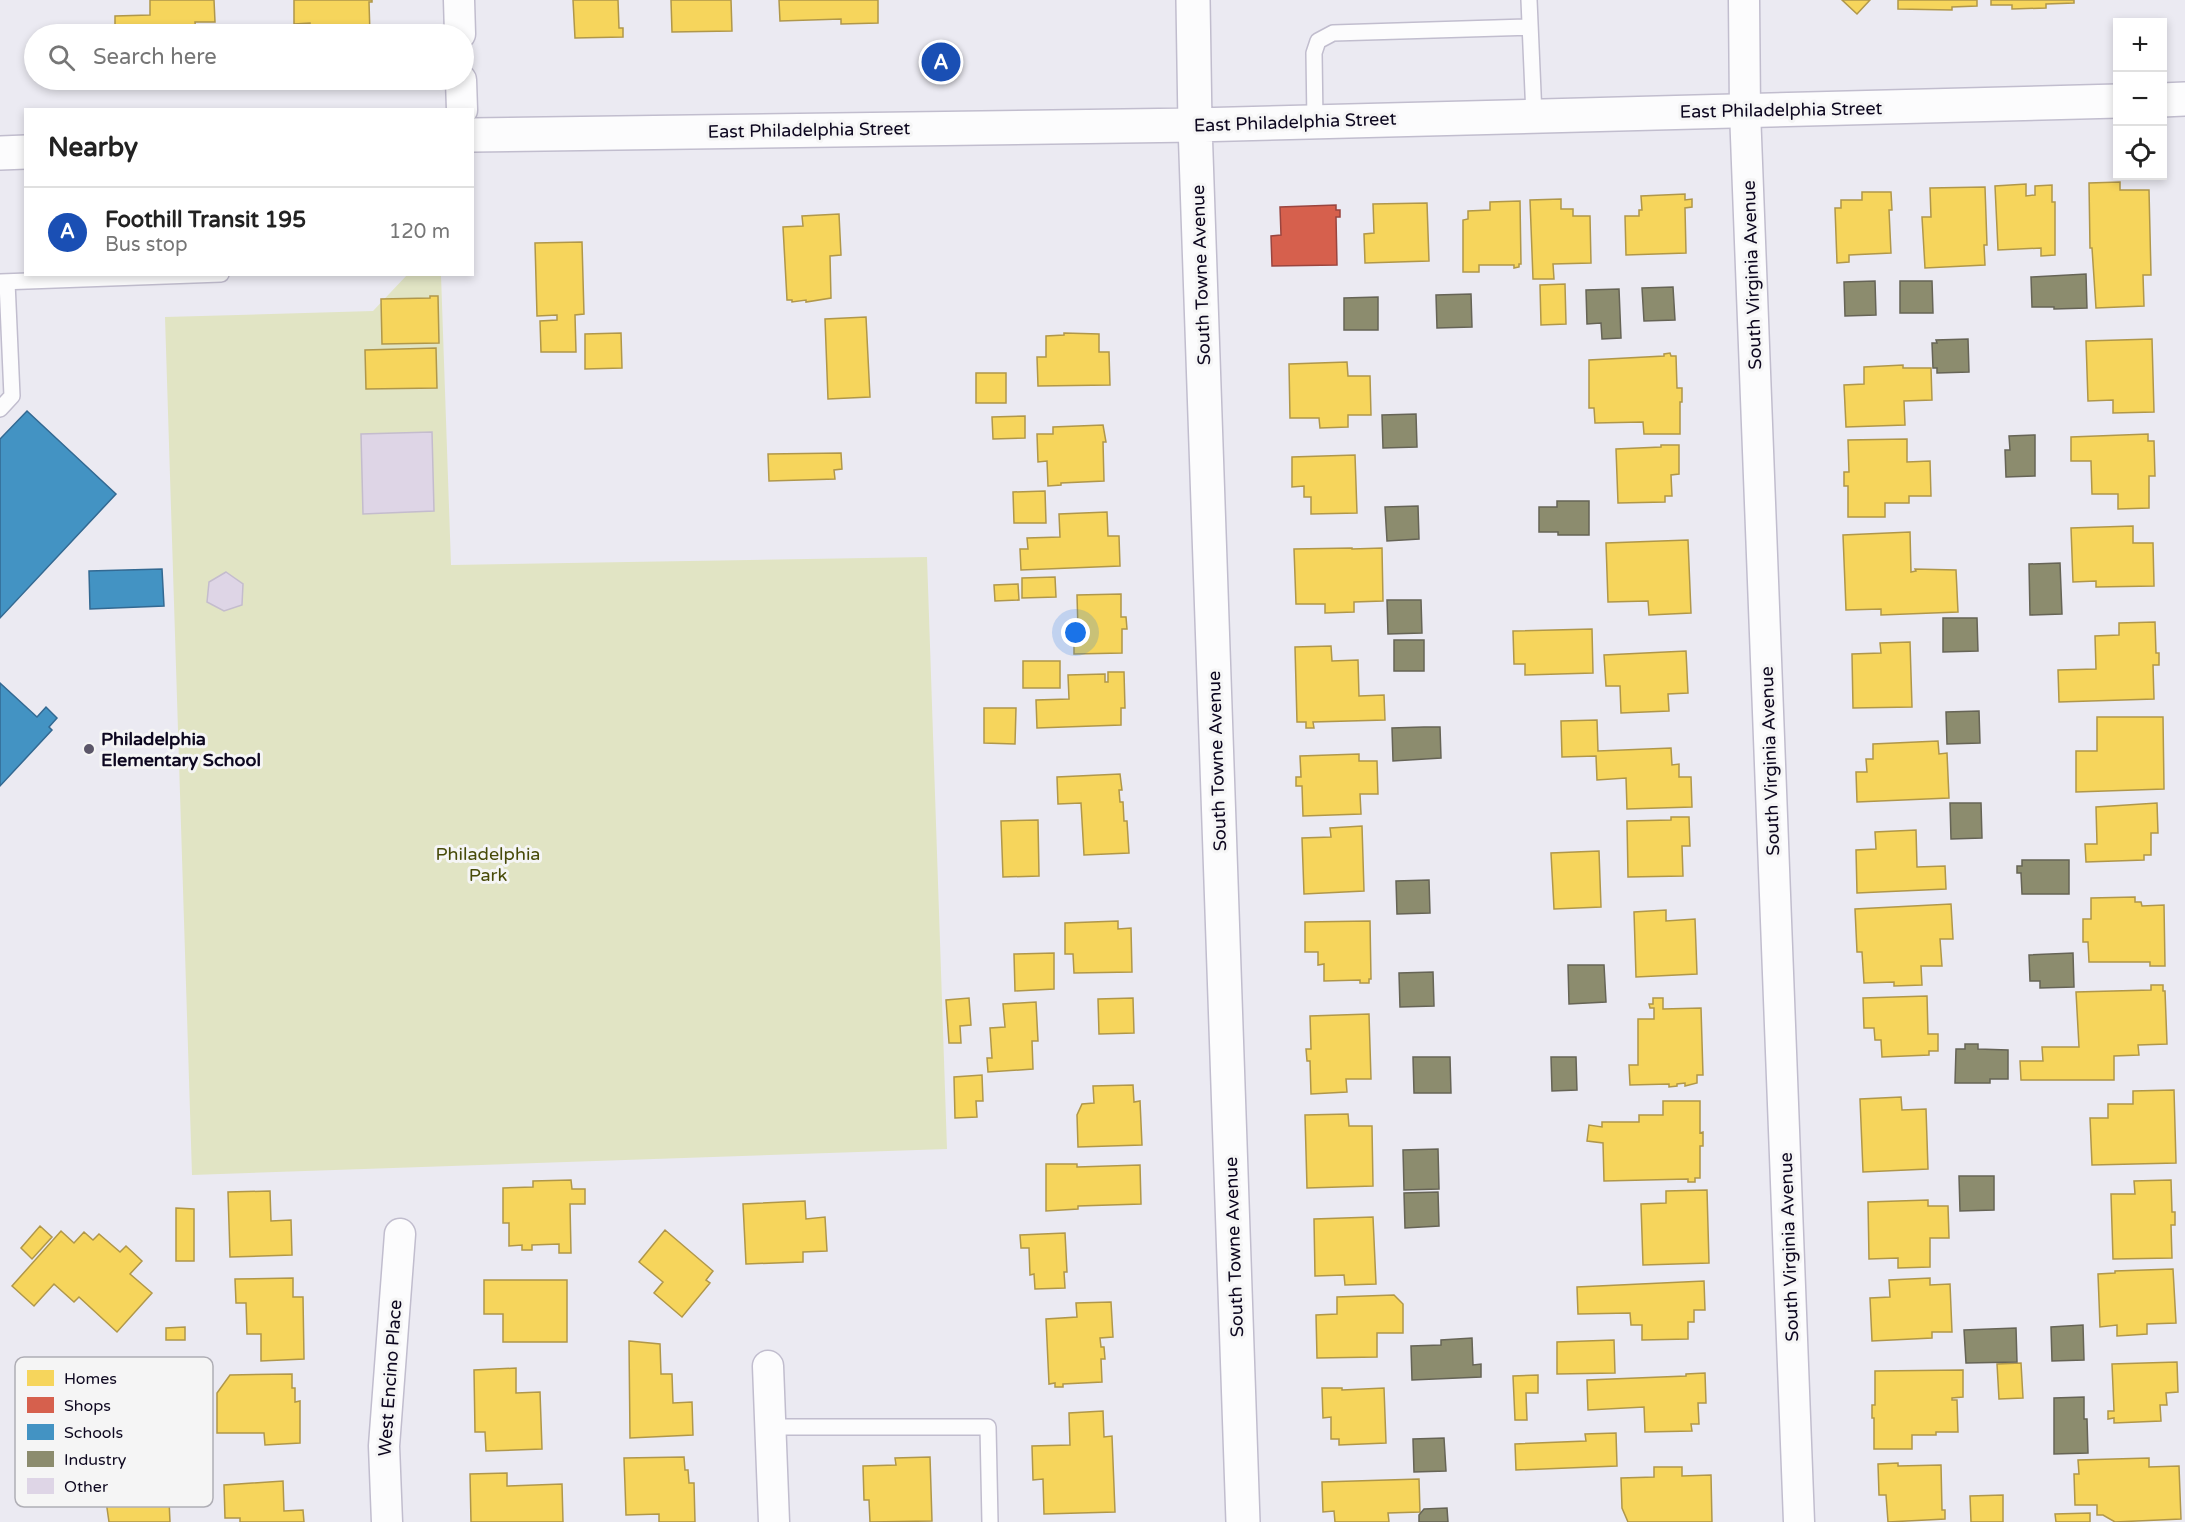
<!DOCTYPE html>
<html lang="en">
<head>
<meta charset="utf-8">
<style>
  :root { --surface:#fff; --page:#f2f2f2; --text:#222; --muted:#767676; --line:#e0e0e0; --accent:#5b5669 }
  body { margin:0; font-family:"Varela Round",sans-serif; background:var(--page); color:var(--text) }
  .controls { position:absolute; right:18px; top:18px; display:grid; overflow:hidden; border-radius:0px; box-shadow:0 3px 9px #0003 }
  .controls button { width:54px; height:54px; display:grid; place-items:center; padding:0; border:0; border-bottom:2px solid var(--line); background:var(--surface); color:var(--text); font:30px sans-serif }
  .you { position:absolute; left:1076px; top:633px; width:21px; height:21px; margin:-15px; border:4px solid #fff; border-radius:50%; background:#1a73e8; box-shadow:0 0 0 9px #1a73e833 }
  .badge { display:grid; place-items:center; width:39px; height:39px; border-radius:50%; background:var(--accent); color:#fff; font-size:20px; font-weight:700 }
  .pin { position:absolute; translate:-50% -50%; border:3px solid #fff; box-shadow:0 2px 6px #0006 }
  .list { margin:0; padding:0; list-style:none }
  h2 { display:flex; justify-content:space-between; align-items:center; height:78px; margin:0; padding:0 24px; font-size:26px }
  h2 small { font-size:20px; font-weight:400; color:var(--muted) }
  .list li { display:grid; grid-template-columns:39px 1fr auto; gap:18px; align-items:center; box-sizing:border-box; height:90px; padding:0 24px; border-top:2px solid var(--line) }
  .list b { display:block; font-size:22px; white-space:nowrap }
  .list p { margin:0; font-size:20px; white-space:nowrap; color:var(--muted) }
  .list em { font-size:20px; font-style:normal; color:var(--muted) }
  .icon { flex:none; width:33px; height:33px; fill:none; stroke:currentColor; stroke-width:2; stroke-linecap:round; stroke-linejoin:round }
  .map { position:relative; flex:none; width:2185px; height:1522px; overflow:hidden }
  .search { position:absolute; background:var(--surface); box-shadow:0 3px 9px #0003; left:24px; top:24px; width:450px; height:66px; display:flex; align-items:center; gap:15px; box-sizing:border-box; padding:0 21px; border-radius:33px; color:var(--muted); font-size:22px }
  .panel { position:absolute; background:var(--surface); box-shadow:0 3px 9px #0003; left:24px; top:108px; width:450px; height:168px; border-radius:0px }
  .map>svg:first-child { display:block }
  .green { fill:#e1e4c4 }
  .homes { fill:#f6d55c; stroke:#b0974a; stroke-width:1.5 }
  .shops { fill:#d6604d; stroke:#9a453f; stroke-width:1.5 }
  .schools { fill:#4393c3; stroke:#336992; stroke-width:1.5 }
  .industry { fill:#8c8c6e; stroke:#666456; stroke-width:1.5 }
  .building { fill:#ded5e6; stroke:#c4bccd; stroke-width:1.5 }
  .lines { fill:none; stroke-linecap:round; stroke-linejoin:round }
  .lane-casing { stroke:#c1bdce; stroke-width:18 }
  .street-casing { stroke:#c1bdce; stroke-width:33 }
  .secondary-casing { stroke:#c1bdce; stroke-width:36 }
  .lane { stroke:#fcfcfd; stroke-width:15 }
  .street { stroke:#fcfcfd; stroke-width:30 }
  .secondary { stroke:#fcfcfd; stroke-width:33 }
  .poi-dot { fill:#5b5669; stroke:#f5f5f5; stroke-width:2 }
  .labels { text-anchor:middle; stroke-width:6; stroke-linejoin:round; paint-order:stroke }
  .street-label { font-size:18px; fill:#0d071f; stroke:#f5f5f5 }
  .poi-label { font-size:18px; font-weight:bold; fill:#0d071f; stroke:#f5f5f5; text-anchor:start }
  .park-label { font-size:18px; fill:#474a08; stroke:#f5f5f5 }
  .key { fill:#f5f5f5; stroke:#afaeb5; stroke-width:1.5 }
  .key-label { font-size:16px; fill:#0d071f }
</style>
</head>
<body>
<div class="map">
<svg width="2185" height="1522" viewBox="0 0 2185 1522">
  <rect width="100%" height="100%" fill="#ebeaf2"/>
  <path class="green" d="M407 275H441L451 565 927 557 947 1149 192 1175 165 317 373 311Z"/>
  <path class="homes" d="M150 0H214L215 22H195L196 34H115V16L150 15Z
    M294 0H372V2H369L370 34H311L310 23 294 24Z
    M573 0H618L619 28H623V37L575 38Z
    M671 0H731L732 31 672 32Z
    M779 0H878V23L841 24V19L780 21Z
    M1842 0H1870L1857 14Z
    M1898 0H1977V6L1952 7V10L1898 9Z
    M1991 0H2074V3L2046 4V8L2012 9V5H1991Z
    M2120 182V190H2149L2151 275H2143L2144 306 2096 308 2092 248H2090L2089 183Z
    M2026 184V196L2035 195V186L2052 185V202H2055V255L2041 256V248L1998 250 1995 186Z
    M1985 187 1987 245H1984L1985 265 1925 268 1922 217H1931L1930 188Z
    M1862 192H1891L1892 210H1889L1891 253 1849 255V262L1837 263 1835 208H1841V200H1862Z
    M1685 194V200L1692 199V207L1685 208 1686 253 1626 255 1625 216H1639V210H1642L1641 196Z
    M1561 199V209H1573V216H1590L1591 263 1553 264 1554 279H1533L1530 200Z
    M1520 201 1521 264H1519V267L1514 268V265H1479V272H1463V220L1468 219V211L1490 210V202Z
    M1427 203 1429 261 1365 263 1364 234 1374 233 1373 204Z
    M839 214 841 255 830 256 831 298 806 302V300L792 302V300H787L783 227 803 226 802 216Z
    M582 242 584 314 575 315 576 352H541L540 321 557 320V315L537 316 535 243Z
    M1565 284 1566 324 1541 325 1540 285Z
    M430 296H438L439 343 382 344 381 299 430 298Z
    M866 317 870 397 828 399 825 319Z
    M621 333 622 368 585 369V334Z
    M1064 333 1099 334V352H1109L1110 385 1038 386 1037 357H1046V336L1064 335Z
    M2152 339 2154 412 2113 413V400L2088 401 2086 341Z
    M436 348 437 388 366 389 365 350Z
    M1670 353 1671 356H1676L1677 388H1682V402H1680V434H1644L1643 422 1595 423 1594 408H1589V360L1664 356V354Z
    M1347 362 1348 376H1370L1371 415H1348V427L1320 428 1319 418H1290L1289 364Z
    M1903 365V368H1931L1932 400 1904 401 1905 425 1846 427 1844 385 1864 384V367Z
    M976 373H1006V403H976Z
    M1025 416V438L993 439 992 417Z
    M1103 425 1106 442H1103L1104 481 1061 483V485L1048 486 1047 461 1038 462 1037 434H1053V427Z
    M2148 434V441H2154L2155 476H2149V508L2118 509V494H2092L2091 461H2071V437Z
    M1907 439V462L1930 461 1931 496H1909V503H1885V517H1848V486H1844V472H1849L1848 440Z
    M1661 445H1679V474L1671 475 1672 496H1665V502L1618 503 1616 449 1661 447Z
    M841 453 842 469 834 470 835 479 769 481 768 454Z
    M1355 455 1357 513 1311 514V497H1304V486L1292 487V457Z
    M1045 491 1046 523H1014L1013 492Z
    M1107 512 1108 536H1119L1120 566 1021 570 1020 549H1028L1027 538 1060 537 1059 514Z
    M2133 526V543H2153L2154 586 2096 587V581L2073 582 2071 528Z
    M1910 532 1911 572 1916 571 1915 569 1956 570 1958 612 1881 615V609L1846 610 1843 535Z
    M1688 540 1691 613 1649 615 1648 601 1608 602 1606 543Z
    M1352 548V549L1382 548 1383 601 1354 602V612L1325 613V604H1296L1294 549Z
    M1055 577 1056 597 1022 598V578Z
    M1018 584 1019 600 995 601 994 585Z
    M1121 594V617H1126L1127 629H1122V653L1074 654V630H1078L1077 595Z
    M2155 622 2156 653H2159V665H2153L2154 699 2059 702 2058 670 2096 669 2095 636 2119 635V623Z
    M1592 629 1593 673 1525 675V664H1514L1513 631Z
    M1910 642 1912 707 1853 708 1852 654 1881 653 1880 643Z
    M1331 646 1332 661 1358 660 1359 696 1384 695 1385 720 1313 722 1314 728H1306V722H1297L1295 647Z
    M1686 651 1688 693 1668 694 1669 711 1621 713 1620 686H1606L1604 655Z
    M1023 661H1060V688H1023Z
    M1108 672H1124L1125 708H1121V725L1037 728 1036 700 1069 699 1068 675 1105 674V682H1108Z
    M984 708H1016L1015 744 984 743Z
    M2097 717H2163L2164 789 2076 792V751H2097Z
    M1597 720 1598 751 1671 748 1672 765 1679 764V777H1691L1692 807 1627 809 1626 778 1597 780 1596 756 1562 757 1561 721Z
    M1938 741 1939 754 1947 753 1949 798 1857 802 1856 772H1867L1866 759H1873V744Z
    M1359 754V761H1377L1378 794H1360L1361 814 1303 816 1302 786H1296V777H1301L1300 756Z
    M1120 774 1122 790H1119L1120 802H1123L1124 821H1127L1129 853 1084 855 1081 803 1058 804 1057 777Z
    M2157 803 2158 833H2151V855H2144V860L2086 862 2085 844H2097L2096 807Z
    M1671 817H1689L1690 846H1682L1683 876 1628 877 1627 821 1671 820Z
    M1038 820 1039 876 1003 877 1001 821Z
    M1362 826 1364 891 1304 894 1302 838 1331 837 1330 828Z
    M1916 830 1917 867 1945 866 1946 889 1857 893 1856 850 1876 849 1875 832Z
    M1599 851 1601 907 1554 909 1551 853Z
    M2135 897V902H2141L2142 906 2164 905 2165 966H2150V962H2089L2088 942H2083V919H2091V898Z
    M1951 904 1953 939H1940L1942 966H1921L1922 985 1894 986V982L1864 983 1862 952H1857L1855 909Z
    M1666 910V921L1695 919 1697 974 1636 977 1634 912Z
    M1118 921V929L1131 928 1132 972 1074 973 1073 954H1065V923Z
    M1370 921 1371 979H1369V983H1360V980L1324 981V964L1318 965V952H1305V922Z
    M1054 953V989L1015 991 1014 954Z
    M2151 985H2163V991H2165L2167 1044 2138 1045 2139 1055 2114 1056V1080H2021L2020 1061H2043L2042 1047H2079L2076 992 2151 990Z
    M1927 996 1928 1034H1938V1051H1929V1055L1882 1057 1881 1040H1875L1874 1028H1864L1863 998Z
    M969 998 971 1025 960 1026 961 1043H949L946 1000Z
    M1133 998 1134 1033 1099 1034 1098 999Z
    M1653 998H1663V1009L1701 1008 1703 1075H1697V1083L1685 1086V1083L1677 1084V1086L1669 1087V1084L1630 1085 1629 1065H1638V1019H1654V1008H1650L1649 1004H1653Z
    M1036 1002 1038 1041H1032L1033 1069 988 1072 987 1058H992L990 1028 1005 1027 1003 1004Z
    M1369 1014 1371 1079H1346L1347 1092 1311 1094 1310 1061H1307L1306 1049H1311L1310 1016Z
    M982 1075 983 1101H976L977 1117 955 1118 954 1077Z
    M1133 1085 1134 1102 1140 1101 1142 1145 1078 1147 1077 1115 1082 1104 1094 1103 1093 1086Z
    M2174 1090 2176 1163 2092 1165 2090 1118H2108V1104H2133V1091Z
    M1901 1097 1902 1110 1926 1109 1928 1169 1863 1172 1860 1099Z
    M1663 1101H1700V1133L1703 1132V1146H1700V1178H1695V1182H1688V1179L1604 1181 1603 1143 1587 1141 1589 1125 1602 1127V1122H1639V1115H1663Z
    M1348 1114 1349 1126H1372L1373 1186 1307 1188 1305 1115Z
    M1046 1164H1077V1167L1140 1165 1141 1204 1078 1206V1209L1046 1211Z
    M571 1180 572 1189H585V1204H570L571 1253H559V1244L532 1245V1250H522V1245L509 1246V1223H503V1188L533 1187V1181Z
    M2171 1180 2172 1212H2175V1225H2171L2172 1258 2113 1259 2111 1194H2135L2134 1181Z
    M1707 1190 1709 1263 1643 1265 1641 1204 1666 1203V1191Z
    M270 1191 271 1221 291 1220 292 1255 230 1257 228 1192Z
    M1928 1200V1206H1948L1949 1238H1930V1267L1898 1268V1258L1869 1259 1868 1202Z
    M805 1201 806 1219 825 1217 827 1251 803 1252V1262L746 1264 743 1204Z
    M176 1208 194 1209V1261H176Z
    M1373 1217 1376 1284 1345 1285 1344 1275 1315 1276 1314 1219Z
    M40 1226 52 1237 32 1259 21 1248Z
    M665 1230 713 1271 706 1280 710 1283 682 1317 654 1293 663 1282 639 1262Z
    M61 1231 74 1243 84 1232 93 1240 99 1234 120 1252 126 1246 142 1261 130 1274 152 1293 117 1332 79 1297 74 1302 54 1284 34 1306 12 1286Z
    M1065 1233 1067 1272H1064L1065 1288 1035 1289 1034 1274 1030 1275 1029 1248H1021L1020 1235Z
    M2173 1269 2176 1323 2147 1324V1334L2117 1336V1325L2100 1327 2098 1274 2115 1273V1271Z
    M293 1278V1297H303L304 1359 261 1361V1334H247L246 1303H236L235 1279Z
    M1930 1278V1285L1950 1284 1952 1332H1932V1338L1872 1341 1870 1298 1890 1297 1889 1280Z
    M484 1280H567V1342H503V1314H484Z
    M1704 1281 1705 1310H1694V1322H1688V1339L1642 1340V1325H1631L1630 1313 1578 1314 1577 1287Z
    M1394 1295 1403 1304V1333H1377V1357L1317 1358 1316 1315 1337 1314V1297Z
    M1111 1302 1113 1337 1100 1338 1101 1347H1104L1105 1359H1101L1102 1382 1063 1384V1387H1055V1383L1049 1384 1046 1319 1077 1317 1076 1303Z
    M185 1327V1340H166V1328Z
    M1614 1340 1615 1373 1557 1374V1342Z
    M629 1341 660 1344 661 1374H672L673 1403 692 1402 693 1435 630 1438Z
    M2177 1362 2178 1392 2166 1393 2167 1405H2160L2161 1421 2114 1423V1418L2108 1419V1411H2114L2112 1364Z
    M2021 1363 2023 1398 1999 1399 1997 1364Z
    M516 1368V1393L540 1392 542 1449 486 1451 485 1432H475L474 1370Z
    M1963 1370V1397L1952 1398V1400H1957L1958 1432H1936V1435H1912V1449H1874V1418H1872V1405H1875V1371Z
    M1705 1373 1706 1403H1698L1699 1424H1691L1692 1431 1645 1432 1644 1407 1588 1410 1587 1380 1686 1376V1374Z
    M292 1374V1388H295V1402L300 1401V1443L265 1445 264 1433H217V1393L230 1375Z
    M1538 1375V1393H1526L1527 1420H1515L1513 1376Z
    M1322 1388H1342V1390L1384 1388 1386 1443 1339 1445V1439H1331V1417L1323 1418Z
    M1103 1411 1104 1437 1112 1436 1115 1512 1044 1514 1043 1479 1033 1480 1032 1446 1070 1445 1069 1413Z
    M1616 1433 1617 1466 1516 1470 1515 1444 1586 1441 1585 1434Z
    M684 1457 685 1470H688L689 1483H694L695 1522H659V1514L626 1515 624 1458Z
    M930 1457 932 1521 870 1522 869 1500H864L863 1466 896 1465 895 1458Z
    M2149 1458V1467L2179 1466 2181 1519 2115 1522 2103 1515H2097V1505H2075L2074 1474H2079L2078 1460Z
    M1898 1463V1466L1941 1465 1942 1510H1945V1519L1888 1522 1886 1495H1879L1878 1464Z
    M1654 1467H1682V1476L1711 1475 1712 1522H1628L1622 1508 1621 1478 1654 1477Z
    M507 1473V1486L562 1484 563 1522H471L470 1474Z
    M168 1478 170 1522H109L106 1501H110V1480Z
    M1419 1479 1420 1512 1388 1513 1389 1522H1335L1334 1511 1323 1512 1322 1482Z
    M283 1481 284 1511 303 1510 304 1522H240V1518H225L224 1485Z
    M2003 1495V1522H1971L1970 1496Z
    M2090 1513V1522H2056L2055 1514Z"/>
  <path class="shops" d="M1336 205V210H1340V217H1336L1337 265 1272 266 1271 236 1281 235 1280 207Z"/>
  <path class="schools" d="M27 411 116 494 0 618V439Z
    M162 569 164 606 90 609 89 571Z
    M0 683 37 717 46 707 57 718 49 727 52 730 0 786Z"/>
  <path class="industry" d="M2086 274 2087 308 2054 309V307H2032L2031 277Z
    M1875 281 1876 315 1845 316 1844 282Z
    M1900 281H1932L1933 313H1900Z
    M1673 287 1675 320 1644 321 1642 288Z
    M1619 289 1621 338 1602 339 1601 323 1587 324 1586 290Z
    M1471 294 1472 327 1437 328 1436 295Z
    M1378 297V330H1344V298Z
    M1968 339 1969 372 1937 373V368H1933L1932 343H1937L1936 340Z
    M1416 414 1417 447 1383 448 1382 415Z
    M2035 435V476L2006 477 2005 450H2010L2009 436Z
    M1557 501H1589V535H1558V532H1539V507H1557Z
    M1418 506 1419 539 1387 541 1385 507Z
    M2060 563 2062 614 2030 615 2029 564Z
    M1387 600H1421L1422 633 1388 634Z
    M1943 618H1977L1978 651 1943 652Z
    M1394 640H1424V671H1394Z
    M1979 711 1980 743 1947 744 1946 712Z
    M1424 727H1440L1441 758 1393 761 1392 728Z
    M1950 803H1981L1982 838 1951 839Z
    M2022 860H2069V894H2022L2021 873H2017V866H2022Z
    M1429 880 1430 913 1397 914 1396 881Z
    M2073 953 2074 987 2040 988V981H2030L2029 955Z
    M1568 965H1604L1606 1002 1569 1004Z
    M1433 972 1434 1006 1400 1007 1399 973Z
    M1965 1044H1978V1049L2008 1050V1079H1990V1083H1955L1956 1049H1965Z
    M1413 1057H1450L1451 1093H1414Z
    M1551 1057H1576L1577 1090 1552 1091Z
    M1438 1149 1439 1189 1404 1190 1403 1150Z
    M1959 1176H1994V1210L1960 1211Z
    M1438 1192 1439 1226 1405 1228 1404 1193Z
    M2083 1325 2084 1360 2052 1361 2051 1327Z
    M2016 1328 2017 1362 1966 1363 1964 1330Z
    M1472 1338 1473 1365 1481 1364V1377L1412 1380 1411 1346 1441 1345V1340Z
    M2084 1397V1419H2087L2088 1453 2054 1454V1398Z
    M1444 1438 1446 1471 1414 1472 1413 1439Z
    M1447 1508 1448 1522H1419V1515L1424 1509Z"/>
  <path class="building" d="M432 432 434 511 363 514 361 434Z
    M226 572 243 584 242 605 224 611 207 602 209 582Z"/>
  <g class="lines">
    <g class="lane-casing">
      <path id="lane" d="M1529 0 1534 116
        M1315 122 1314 53 1318 41 1333 33 1530 27
        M0 282 221 274
        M0 409 12 396 7 282
        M770 1427H988L990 1522"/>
    </g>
    <g class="street-casing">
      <path id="street" d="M459 0 460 34
        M1744 0 1745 111 1799 1522
        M461 80 462 110
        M768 1366 774 1522
        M387 1522 384 1446 400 1234"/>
    </g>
    <g class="secondary-casing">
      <path id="secondary" d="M1193 0 1195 125 1243 1522
        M2162 100 2185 99
        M472 135 1195 125 2118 101
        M0 153 26 152"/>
    </g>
    <use href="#lane" class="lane"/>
    <use href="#street" class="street"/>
    <use href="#secondary" class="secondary"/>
  </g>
  <circle class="poi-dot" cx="89" cy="749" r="6"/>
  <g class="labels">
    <g class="street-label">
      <text transform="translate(1781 110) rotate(-1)" y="6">East Philadelphia Street</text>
      <text transform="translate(1295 122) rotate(-2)" y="6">East Philadelphia Street</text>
      <text transform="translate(809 130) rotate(-1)" y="6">East Philadelphia Street</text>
      <text transform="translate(1201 275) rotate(-92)" y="6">South Towne Avenue</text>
      <text transform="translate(1752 275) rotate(-92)" y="6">South Virginia Avenue</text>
      <text transform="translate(1217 761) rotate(-92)" y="6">South Towne Avenue</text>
      <text transform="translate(1770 761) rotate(-92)" y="6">South Virginia Avenue</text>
      <text transform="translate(1234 1247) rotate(-92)" y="6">South Towne Avenue</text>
      <text transform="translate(1789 1247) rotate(-92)" y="6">South Virginia Avenue</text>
      <text transform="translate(390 1378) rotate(-86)" y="6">West Encino Place</text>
    </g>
    <g class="poi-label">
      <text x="101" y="745">Philadelphia<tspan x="101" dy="21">Elementary School</tspan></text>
    </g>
    <g class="park-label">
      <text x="488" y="860">Philadelphia<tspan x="488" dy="21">Park</tspan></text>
    </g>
  </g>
  <rect x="15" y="1357" width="198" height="150" rx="9" class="key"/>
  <rect x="27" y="1370" width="27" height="16" fill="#f6d55c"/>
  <rect x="27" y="1397" width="27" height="16" fill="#d6604d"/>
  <rect x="27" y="1424" width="27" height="16" fill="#4393c3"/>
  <rect x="27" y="1451" width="27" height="16" fill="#8c8c6e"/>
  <rect x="27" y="1478" width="27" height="16" fill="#ded5e6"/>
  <g class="key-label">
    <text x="64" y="1384">Homes</text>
    <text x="64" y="1411">Shops</text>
    <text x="64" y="1438">Schools</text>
    <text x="64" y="1465">Industry</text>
    <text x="64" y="1492">Other</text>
  </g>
</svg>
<div class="controls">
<button>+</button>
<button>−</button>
<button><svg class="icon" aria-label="locate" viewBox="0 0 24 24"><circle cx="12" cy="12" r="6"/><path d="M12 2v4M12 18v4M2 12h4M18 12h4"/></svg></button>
</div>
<div class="you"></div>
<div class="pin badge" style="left:941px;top:62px;background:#1a4fb4">A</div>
<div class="search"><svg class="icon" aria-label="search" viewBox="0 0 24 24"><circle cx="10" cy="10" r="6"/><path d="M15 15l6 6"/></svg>Search here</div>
<section class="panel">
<h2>Nearby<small></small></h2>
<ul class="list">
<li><span class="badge" style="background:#1a4fb4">A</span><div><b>Foothill Transit 195</b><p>Bus stop</p></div><em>120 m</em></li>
</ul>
</section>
</div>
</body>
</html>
